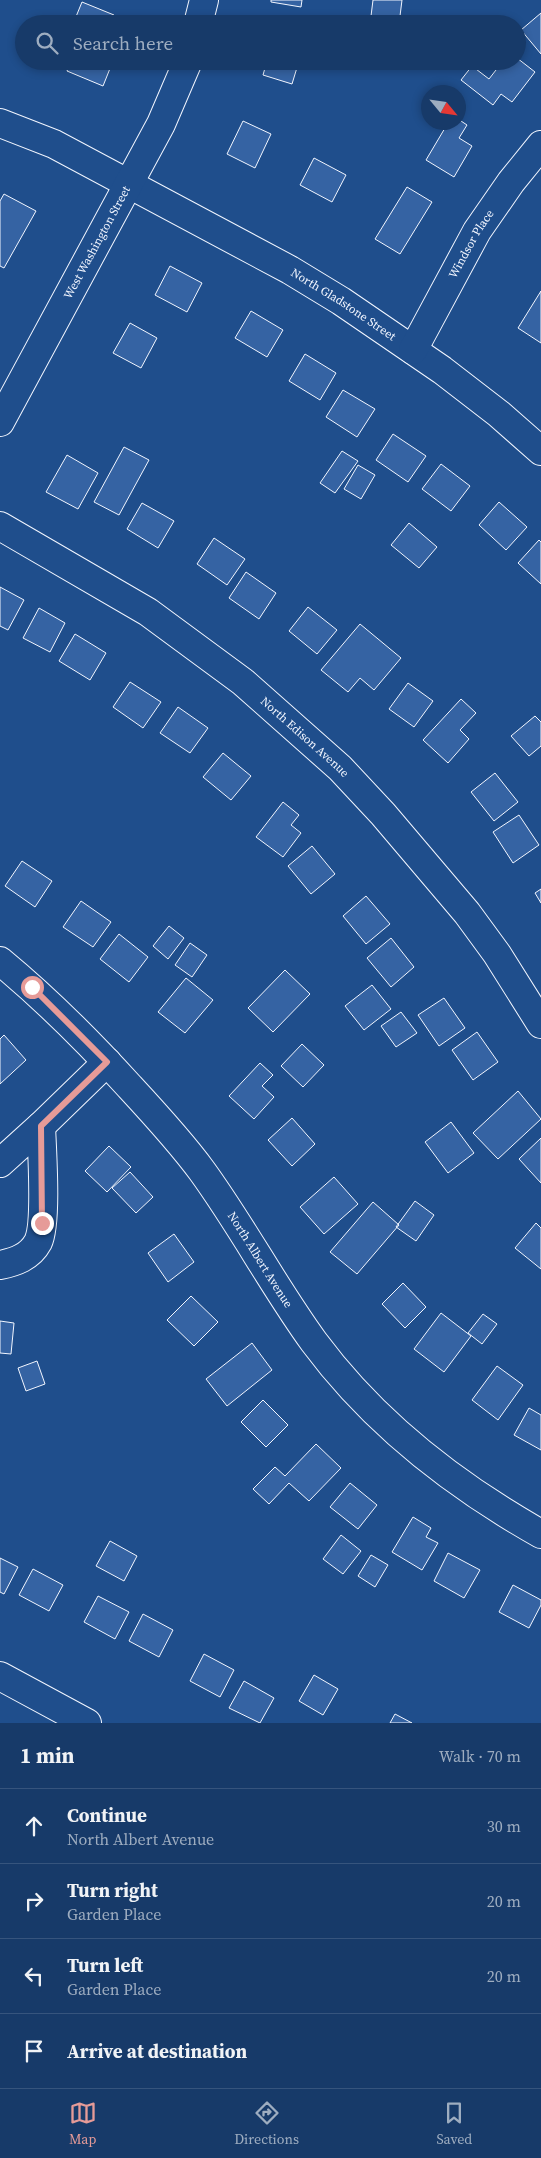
<!DOCTYPE html>
<html lang="en">
<head>
<meta charset="utf-8">
<style>
  :root { --surface:#173a69; --page:#20416f; --text:#f1f3f6; --muted:#9eadc0; --line:#36547d; --accent:#e69b98 }
  body { margin:0; font-family:"Source Serif 4",serif; background:var(--page); color:var(--text) }
  .compass { position:absolute; left:421px; top:85px; width:45px; height:45px; border-radius:50%; background:var(--surface); box-shadow:0 2px 8px #0003; rotate:119deg }
  .stop { position:absolute; width:15px; height:15px; margin:-11px; border:4px solid #e69b98; border-radius:50%; background:#fff }
  .stop.end { background:#e69b98; border-color:#fff; box-shadow:0 1px 5px #0008 }
  .list { margin:0; padding:0; list-style:none }
  h2 { display:flex; justify-content:space-between; align-items:center; height:65px; margin:0; padding:0 20px; font-size:21px }
  h2 small { font-size:16px; font-weight:400; color:var(--muted) }
  .list li { display:grid; grid-template-columns:32px 1fr auto; gap:15px; align-items:center; box-sizing:border-box; height:75px; padding:0 20px; border-top:1px solid var(--line) }
  .list b { display:block; font-size:19px; white-space:nowrap }
  .list p { margin:0; font-size:16px; white-space:nowrap; color:var(--muted) }
  .list em { font-size:16px; font-style:normal; color:var(--muted) }
  .icon { flex:none; width:28px; height:28px; fill:none; stroke:currentColor; stroke-width:2; stroke-linecap:round; stroke-linejoin:round }
  .map { position:relative; flex:none; width:541px; height:1723px; overflow:hidden }
  .search { position:absolute; background:var(--surface); box-shadow:0 2px 8px #0003; left:15px; right:15px; top:15px; height:55px; display:flex; align-items:center; gap:12px; box-sizing:border-box; padding:0 18px; border-radius:28px; color:var(--muted); font-size:19px }
  .sheet { height:365px; background:var(--surface) }
  nav { display:flex; justify-content:space-around; align-items:center; box-sizing:border-box; height:70px; border-top:1px solid var(--line); background:var(--surface); font-size:14px; color:var(--muted) }
  nav a { display:grid; justify-items:center; gap:2px }
  nav .on { color:var(--accent) }
  .map>svg:first-child { display:block }
  .building { fill:#3563a3; stroke:#f2f6ff }
  .lines { fill:none; stroke-linecap:round; stroke-linejoin:round }
  .minor-casing { stroke:#f2f6ff; stroke-width:30 }
  .minor { stroke:#1f4e8c; stroke-width:28 }
  .route { stroke:#e69b98; stroke-width:6 }
  .labels { text-anchor:middle; stroke-width:4; stroke-linejoin:round; paint-order:stroke }
  .street-label { font-size:12px; fill:#f2f6ff; stroke:#1f4e8c }
</style>
</head>
<body>
<div class="map">
<svg width="541" height="1723" viewBox="0 0 541 1723">
  <rect width="100%" height="100%" fill="#1f4e8c"/>
  <path class="building" d="M271 0H302L301 7 271 2Z
    M373 0H402L399 24H370Z
    M82 2 114 15 110 24H73Z
    M541 13V54L521 30Z
    M517 58 535 72 512 102 501 94 493 105 461 80 472 66 489 79 503 61H517Z
    M71 61H113L103 86 67 71Z
    M267 61H299L292 84 263 75Z
    M458 119 467 125 459 138 472 146 454 177 426 160 445 128 436 122H458Z
    M243 121 271 134 255 168 227 154Z
    M314 158 346 175 332 202 300 185Z
    M407 187 432 202 400 254 375 239Z
    M4 194 36 211 4 268 0 266V201Z
    M170 266 202 283 187 312 155 295Z
    M541 291V343L518 328Z
    M251 311 283 330 267 357 235 338Z
    M130 323 157 338 141 368 113 353Z
    M305 354 336 373 320 400 289 381Z
    M343 390 375 409 357 437 326 417Z
    M393 434 426 456 408 482 376 460Z
    M124 447 149 460 119 515 94 502Z
    M342 451 358 461 335 493 320 483Z
    M67 455 98 473 78 509 46 492Z
    M441 464 470 486 451 511 422 489Z
    M358 465 375 475 361 499 344 489Z
    M499 502 527 527 506 550 479 525Z
    M142 503 174 521 158 548 127 529Z
    M409 523 437 547 419 568 391 545Z
    M214 538 245 559 227 585 197 564Z
    M539 540 541 542V584L518 563Z
    M246 572 276 593 259 619 229 598Z
    M0 587 24 600 8 630 0 626Z
    M308 607 337 630 317 654 289 631Z
    M39 608 65 623 50 652 23 638Z
    M360 624 401 658 374 690 360 678 348 692 321 670Z
    M75 634 106 653 90 680 59 661Z
    M130 682 161 702 143 728 113 707Z
    M408 683 433 701 414 727 389 709Z
    M461 699 476 713 460 730 469 739 448 763 423 740Z
    M178 707 208 728 190 753 160 733Z
    M535 716 541 722V746L529 756 511 736Z
    M223 753 251 776 231 800 203 777Z
    M495 773 518 802 494 821 471 792Z
    M283 802 299 815 291 825 301 833 283 857 256 837Z
    M519 815 539 845 513 863 493 832Z
    M312 846 335 874 311 894 288 866Z
    M22 861 52 881 35 907 5 886Z
    M541 889V903L535 893Z
    M366 896 390 924 366 944 343 916Z
    M81 901 111 922 93 947 63 927Z
    M169 926 184 938 168 959 153 946Z
    M119 934 148 957 129 982 100 959Z
    M391 938 414 967 391 987 367 958Z
    M190 943 207 955 192 977 175 965Z
    M285 970 310 994 273 1032 248 1008Z
    M186 978 213 1000 185 1033 158 1012Z
    M372 985 391 1009 364 1030 345 1006Z
    M444 998 465 1028 439 1046 418 1015Z
    M401 1012 417 1033 396 1047 381 1026Z
    M477 1032 498 1062 473 1080 452 1050Z
    M4 1035 26 1060 0 1084V1039Z
    M302 1044 324 1065 303 1087 281 1066Z
    M260 1063 273 1075 262 1086 274 1097 254 1119 229 1096Z
    M518 1091 541 1119 498 1159 473 1133Z
    M292 1118 315 1144 292 1166 268 1140Z
    M451 1122 474 1153 448 1173 425 1142Z
    M541 1138V1183L519 1159Z
    M109 1146 131 1167 107 1192 85 1171Z
    M130 1172 153 1197 136 1213 112 1188Z
    M334 1177 358 1204 324 1234 300 1207Z
    M415 1201 434 1215 416 1241 396 1227Z
    M373 1202 399 1225 357 1274 330 1252Z
    M536 1223 541 1228V1269L515 1248Z
    M174 1234 194 1262 168 1282 148 1253Z
    M403 1283 426 1307 405 1328 382 1304Z
    M191 1296 218 1322 194 1346 167 1320Z
    M441 1313 471 1336 444 1372 414 1349Z
    M483 1314 497 1324 482 1344 468 1333Z
    M0 1321 14 1323 11 1354 0 1353Z
    M252 1343 272 1370 227 1406 206 1379Z
    M37 1361 45 1384 26 1391 18 1368Z
    M497 1366 523 1385 498 1420 472 1400Z
    M263 1400 288 1425 266 1447 241 1422Z
    M529 1408 541 1415V1450L514 1435Z
    M316 1444 341 1468 309 1501 289 1483 269 1504 253 1489 275 1467 285 1476Z
    M350 1483 377 1505 358 1529 330 1507Z
    M413 1517 431 1528 426 1537 438 1543 422 1570 392 1552Z
    M341 1535 361 1551 343 1574 323 1559Z
    M110 1541 137 1556 124 1581 96 1566Z
    M448 1553 480 1570 464 1598 434 1581Z
    M371 1555 388 1565 375 1587 358 1576Z
    M0 1558 18 1567 4 1594 0 1592Z
    M33 1569 63 1585 49 1611 19 1595Z
    M513 1585 541 1600V1605L529 1628 499 1612Z
    M98 1596 129 1612 115 1639 84 1622Z
    M143 1614 173 1630 159 1657 129 1641Z
    M204 1654 234 1670 220 1697 190 1681Z
    M314 1675 338 1689 323 1715 299 1701Z
    M244 1681 274 1698 260 1723 229 1708Z
    M395 1714 412 1723H390Z"/>
  <g class="lines">
    <g class="minor-casing">
      <g id="minor">
        <path d="M198 24 204 0"/>
        <path id="s1" d="M0 123 54 144 290 270 341 301 442 370 499 414 541 451"/>
        <path id="s2" d="M413 350 477 231 511 182 541 145"/>
        <path id="s3" d="M0 422 161 124 188 61"/>
        <path id="s4" d="M0 526 148 612 243 682 340 768 383 814 467 913 497 954 541 1024"/>
        <path id="s5" d="M0 961C46 999 89 1042 129 1086 154 1113 180 1141 202 1171 242 1226 274 1287 314 1342 374 1423 454 1485 541 1534"/>
        <path d="M41 1126 107 1062"/>
        <path d="M0 1163 41 1126C42 1150 47 1224 38 1242 30 1257 15 1262 0 1265"/>
        <path d="M0 1676 87 1723"/>
      </g>
    </g>
    <use href="#minor" class="minor"/>
  </g>
  <g class="lines">
    <path class="route" d="M32 987 107 1062 41 1126 42 1223"/>
  </g>
  <g class="labels">
    <g class="street-label">
      <text dy="4" stroke="none"><textPath href="#s3" startOffset="204">West Washington Street</textPath></text>
      <text dy="4" stroke="none"><textPath href="#s2" startOffset="121">Windsor Place</textPath></text>
      <text dy="4" stroke="none"><textPath href="#s1" startOffset="389">North Gladstone Street</textPath></text>
      <text dy="4" stroke="none"><textPath href="#s4" startOffset="372">North Edison Avenue</textPath></text>
      <text dy="4" stroke="none"><textPath href="#s5" startOffset="398">North Albert Avenue</textPath></text>
    </g>
  </g>
</svg>
<svg class="compass" viewBox="-18 -18 36 36"><path d="M0-13l5 13h-10z" fill="#e53935"/><path d="M0 13l5-13h-10z" fill="#9eadc0"/></svg>
<div class="stop" style="left:32px;top:987px"></div>
<div class="stop end" style="left:42px;top:1223px"></div>
<div class="search"><svg class="icon" aria-label="search" viewBox="0 0 24 24"><circle cx="10" cy="10" r="6"/><path d="M15 15l6 6"/></svg>Search here</div>
</div>
<section class="sheet">
<h2>1 min<small>Walk · 70 m</small></h2>
<ul class="list">
<li><svg class="icon" aria-label="ahead" viewBox="0 0 24 24"><path d="M12 20V5M6 11l6-6 6 6"/></svg><div><b>Continue</b><p>North Albert Avenue</p></div><em>30 m</em></li>
<li><svg class="icon" aria-label="right" viewBox="0 0 24 24"><path d="M7 20v-9h11M14 6l5 5-5 5"/></svg><div><b>Turn right</b><p>Garden Place</p></div><em>20 m</em></li>
<li><svg class="icon" aria-label="left" viewBox="0 0 24 24"><path d="M17 20v-9H6M10 6l-5 5 5 5"/></svg><div><b>Turn left</b><p>Garden Place</p></div><em>20 m</em></li>
<li><svg class="icon" aria-label="arrive" viewBox="0 0 24 24"><path d="M6 21V4h12l-3 4 3 4H6"/></svg><div><b>Arrive at destination</b></div></li>
</ul>
</section>
<nav>
<a class="on"><svg class="icon" aria-label="map" viewBox="0 0 24 24"><path d="M3 6l6-2 6 2 6-2v14l-6 2-6-2-6 2zM9 4v14M15 6v14"/></svg>Map</a>
<a><svg class="icon" aria-label="directions" viewBox="0 0 24 24"><path d="M12 3l9 9-9 9-9-9zM9 14v-3h6M13 9l2 2-2 2"/></svg>Directions</a>
<a><svg class="icon" aria-label="saved" viewBox="0 0 24 24"><path d="M7 4h10v16l-5-4-5 4z"/></svg>Saved</a>
</nav>
</body>
</html>
